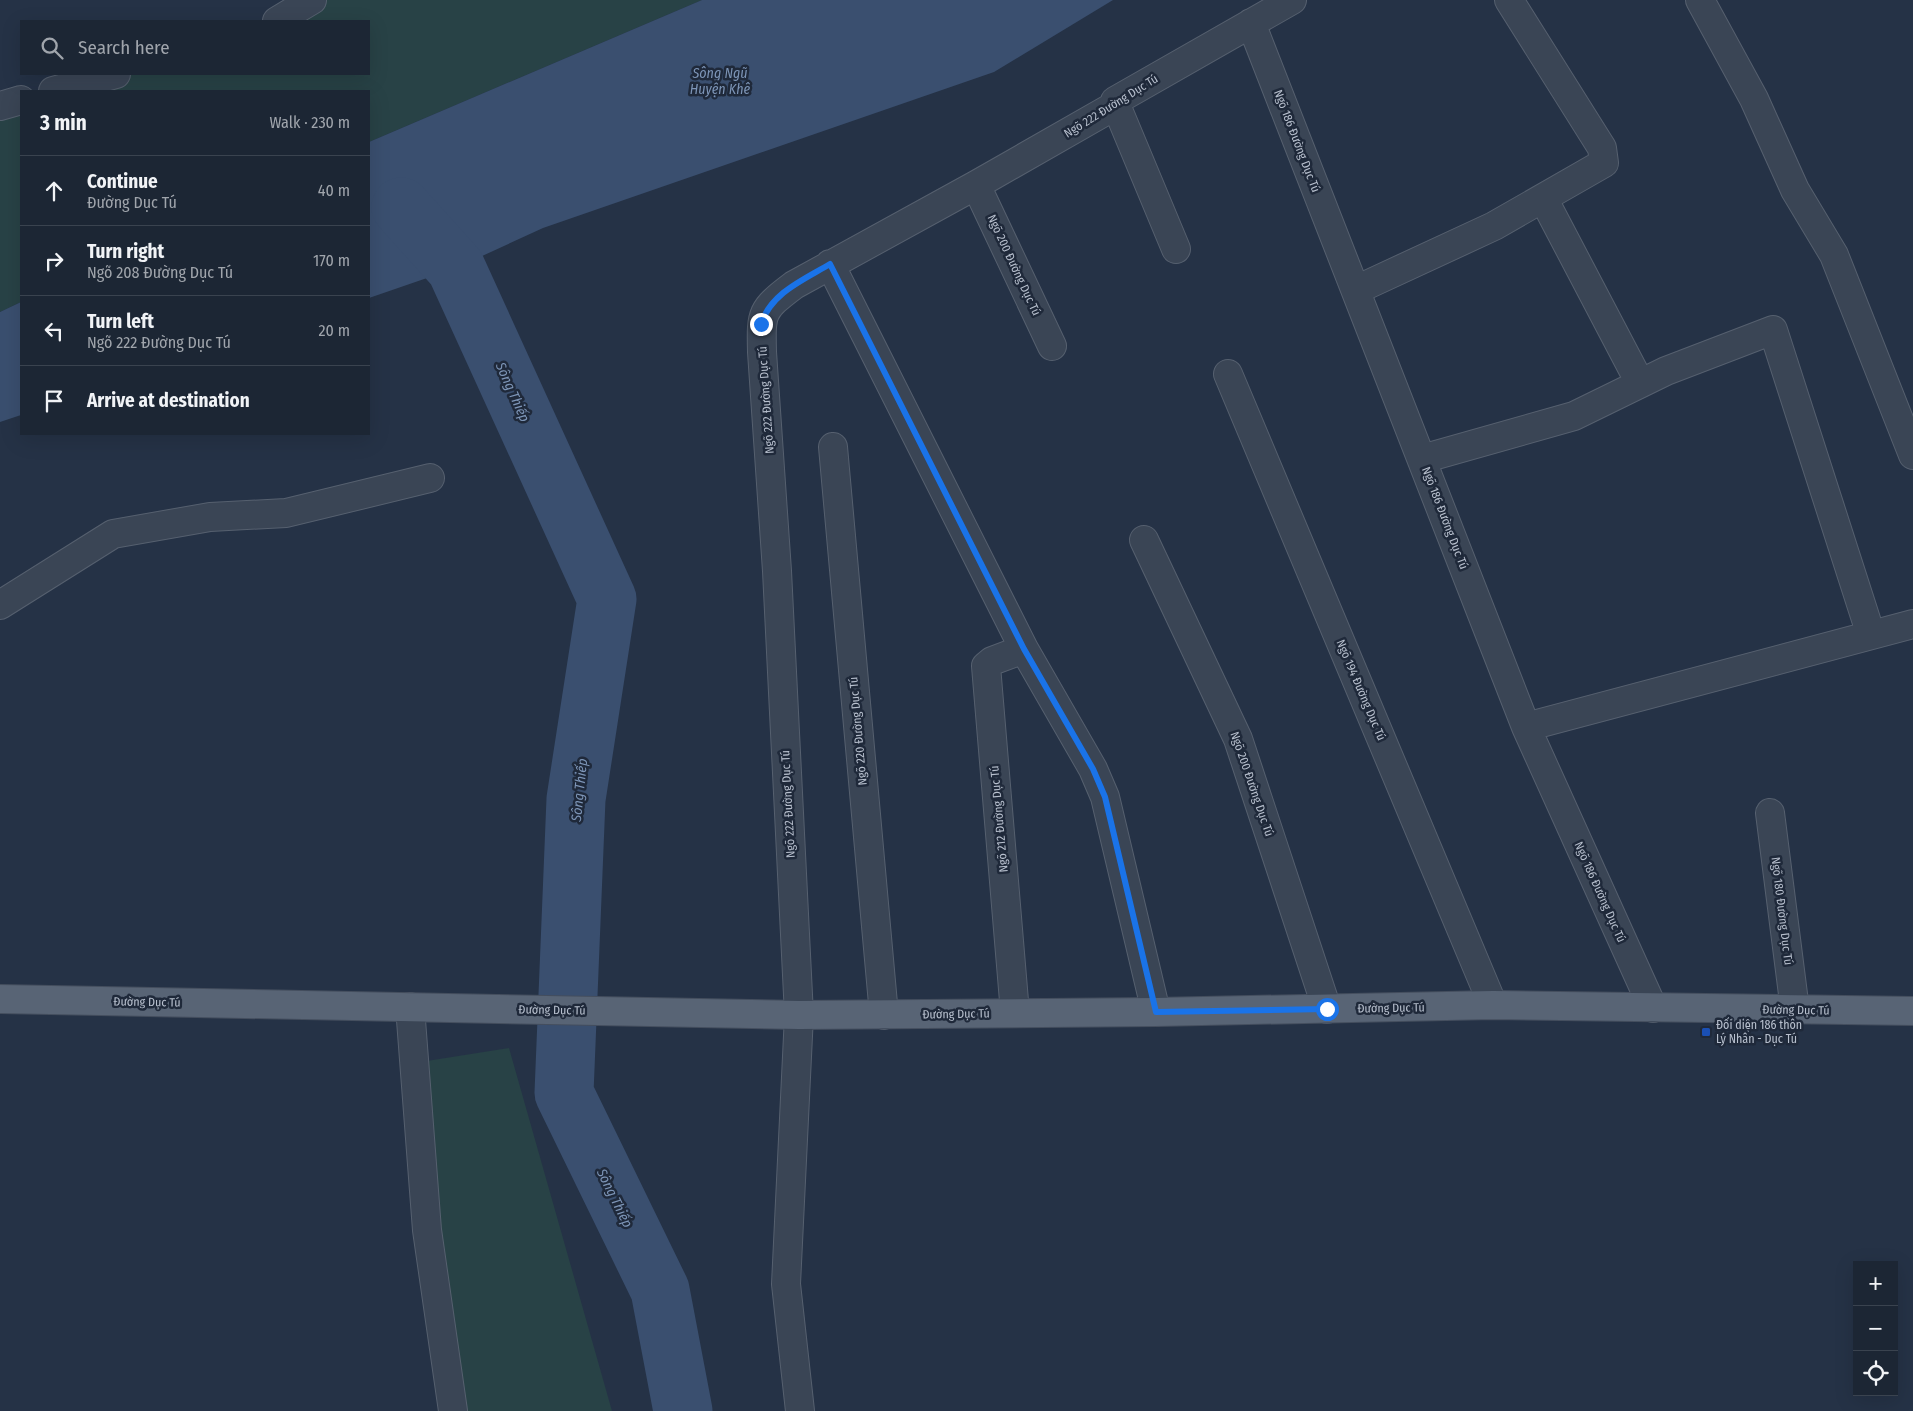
<!DOCTYPE html>
<html lang="en">
<head>
<meta charset="utf-8">
<style>
  :root { --surface:#1c2634; --page:#293240; --text:#f1f3f6; --muted:#a0a5ac; --line:#3a434f }
  body { margin:0; font-family:"Fira Sans Condensed",sans-serif; background:var(--page); color:var(--text) }
  .controls { position:absolute; right:15px; bottom:15px; display:grid; overflow:hidden; border-radius:0px; box-shadow:0 5px 20px #0002 }
  .controls button { width:45px; height:45px; display:grid; place-items:center; padding:0; border:0; border-bottom:1px solid var(--line); background:var(--surface); color:var(--text); font:25px sans-serif }
  .stop { position:absolute; width:15px; height:15px; margin:-11px; border:4px solid #1a73e8; border-radius:50%; background:#fff }
  .stop.end { background:#1a73e8; border-color:#fff; box-shadow:0 1px 5px #0008 }
  .list { margin:0; padding:0; list-style:none }
  h2 { display:flex; justify-content:space-between; align-items:center; height:65px; margin:0; padding:0 20px; font-size:21px }
  h2 small { font-size:16px; font-weight:400; color:var(--muted) }
  .list li { display:grid; grid-template-columns:32px 1fr auto; gap:15px; align-items:center; box-sizing:border-box; height:70px; padding:0 20px; border-top:1px solid var(--line) }
  .list b { display:block; font-size:19px; white-space:nowrap }
  .list p { margin:0; font-size:16px; white-space:nowrap; color:var(--muted) }
  .list em { font-size:16px; font-style:normal; color:var(--muted) }
  .icon { flex:none; width:28px; height:28px; fill:none; stroke:currentColor; stroke-width:2; stroke-linecap:round; stroke-linejoin:round }
  .map { position:relative; flex:none; width:1913px; height:1411px; overflow:hidden }
  .search { position:absolute; background:var(--surface); box-shadow:0 5px 20px #0002; left:20px; top:20px; width:350px; height:55px; display:flex; align-items:center; gap:12px; box-sizing:border-box; padding:0 18px; border-radius:0px; color:var(--muted); font-size:19px }
  .panel { position:absolute; background:var(--surface); box-shadow:0 5px 20px #0002; left:20px; top:90px; width:350px; height:345px; border-radius:0px }
  .map>svg:first-child { display:block }
  .green { fill:#284246 }
  .water { fill:#3a4f6f }
  .lines { fill:none; stroke-linecap:round; stroke-linejoin:round }
  .river { stroke:#3a4f6f; stroke-width:59 }
  .minor-casing { stroke:#56606f; stroke-width:30 }
  .major-casing { stroke:#444e5e; stroke-width:30 }
  .minor { stroke:#3a4555; stroke-width:28 }
  .major { stroke:#586475; stroke-width:28 }
  .route { stroke:#1a73e8; stroke-width:6 }
  .transit-dot { fill:#1a4fb4; stroke:#1f293a; stroke-width:2 }
  .labels { text-anchor:middle; stroke-width:5; stroke-linejoin:round; paint-order:stroke }
  .street-label { font-size:12px; fill:#b8c0ce; stroke:#1f293a }
  .poi-label { font-size:12px; fill:#b8c0ce; stroke:#1f293a; text-anchor:start }
  .water-label { font-size:14px; font-style:italic; fill:#7d95b7; stroke:#1f293a }
</style>
</head>
<body>
<div class="map">
<svg width="1913" height="1411" viewBox="0 0 1913 1411">
  <rect width="100%" height="100%" fill="#253246"/>
  <path class="green" d="M312 0H702L369 142V91H53L116 74H369V21H277Z
    M21 100V302L0 312V106Z
    M509 1048 612 1411H453L414 1063Z"/>
  <path class="water" d="M702 0H1113L994 72 543 228 456 268 369 298V142Z
    M21 302V415L0 422V312Z"/>
  <g class="lines">
    <path class="river" d="M401 207 456 268 607 599 576 799 564 1093 660 1290 683 1411"/>
    <g class="minor-casing">
      <path id="minor" d="M1700 0 1754 99 1795 190 1834 255 1913 455
        M277 21 312 0
        M1251 23 1526 727 1653 1008
        M53 91 116 74
        M1116 105 1176 249
        M0 106 21 100
        M976 185 1052 346
        M1543 198 1640 383
        M830 264 1024 649 1093 769 1105 797 1156 1012
        M1356 290 1494 226 1604 163 1602 148 1509 0
        M1228 374 1493 1005
        M833 447 884 1015
        M1422 459 1574 416 1666 371 1773 330 1871 635
        M1144 540 1238 739 1327 1009
        M0 605 113 534 210 517 286 513 430 478
        M1526 727 1913 624
        M1770 813 1795 1010
        M410 1007 427 1230 453 1411
        M1015 1013 986 666 992 661 1024 649
        M800 1411 786 1284 799 1015 777 571 762 352C761 312 761 310 794 285L976 185 1116 105 1115 101 1292 0"/>
    </g>
    <g class="major-casing">
      <path id="major" d="M0 999 799 1015 1156 1012 1493 1005 1913 1011"/>
    </g>
    <use href="#minor" class="minor"/>
    <use href="#major" class="major"/>
  </g>
  <g class="lines">
    <path class="route" d="M761 324C771 293 803 280 830 264L1024 649 1093 769 1105 797 1156 1012 1327 1009"/>
  </g>
  <rect class="transit-dot" x="1701" y="1027" width="10" height="10" rx="2.5"/>
  <g class="labels">
    <g class="street-label">
      <text transform="translate(1111 106) rotate(-32)" y="4">Ngõ 222 Đường Dục Tú</text>
      <text transform="translate(1297 141) rotate(69)" y="4">Ngõ 186 Đường Dục Tú</text>
      <text transform="translate(1014 265) rotate(65)" y="4">Ngõ 200 Đường Dục Tú</text>
      <text transform="translate(766 400) rotate(-94)" y="4">Ngõ 222 Đường Dục Tú</text>
      <text transform="translate(1445 518) rotate(69)" y="4">Ngõ 186 Đường Dục Tú</text>
      <text transform="translate(1361 690) rotate(67)" y="4">Ngõ 194 Đường Dục Tú</text>
      <text transform="translate(858 731) rotate(-95)" y="4">Ngõ 220 Đường Dục Tú</text>
      <text transform="translate(1252 784) rotate(71)" y="4">Ngõ 200 Đường Dục Tú</text>
      <text transform="translate(788 804) rotate(-93)" y="4">Ngõ 222 Đường Dục Tú</text>
      <text transform="translate(999 819) rotate(-95)" y="4">Ngõ 212 Đường Dục Tú</text>
      <text transform="translate(1600 892) rotate(66)" y="4">Ngõ 186 Đường Dục Tú</text>
      <text transform="translate(1782 911) rotate(83)" y="4">Ngõ 180 Đường Dục Tú</text>
      <text transform="translate(147 1002) rotate(1)" y="4">Đường Dục Tú</text>
      <text transform="translate(1391 1008) rotate(-1)" y="4">Đường Dục Tú</text>
      <text transform="translate(552 1010) rotate(1)" y="4">Đường Dục Tú</text>
      <text transform="translate(1796 1010) rotate(1)" y="4">Đường Dục Tú</text>
      <text transform="translate(956 1014) rotate(-1)" y="4">Đường Dục Tú</text>
    </g>
    <g class="poi-label">
      <text x="1716" y="1029">Đối diện 186 thôn<tspan x="1716" dy="14">Lý Nhân - Dục Tú</tspan></text>
    </g>
    <g class="water-label">
      <text x="720" y="78">Sông Ngũ<tspan x="720" dy="16">Huyện Khê</tspan></text>
      <text transform="translate(513 392) rotate(66)" y="5">Sông Thiếp</text>
      <text transform="translate(579 790) rotate(-84)" y="5">Sông Thiếp</text>
      <text transform="translate(615 1198) rotate(64)" y="5">Sông Thiếp</text>
    </g>
  </g>
</svg>
<div class="controls">
<button>+</button>
<button>−</button>
<button><svg class="icon" aria-label="locate" viewBox="0 0 24 24"><circle cx="12" cy="12" r="6"/><path d="M12 2v4M12 18v4M2 12h4M18 12h4"/></svg></button>
</div>
<div class="stop" style="left:1327px;top:1009px"></div>
<div class="stop end" style="left:761px;top:324px"></div>
<div class="search"><svg class="icon" aria-label="search" viewBox="0 0 24 24"><circle cx="10" cy="10" r="6"/><path d="M15 15l6 6"/></svg>Search here</div>
<section class="panel">
<h2>3 min<small>Walk · 230 m</small></h2>
<ul class="list">
<li><svg class="icon" aria-label="ahead" viewBox="0 0 24 24"><path d="M12 20V5M6 11l6-6 6 6"/></svg><div><b>Continue</b><p>Đường Dục Tú</p></div><em>40 m</em></li>
<li><svg class="icon" aria-label="right" viewBox="0 0 24 24"><path d="M7 20v-9h11M14 6l5 5-5 5"/></svg><div><b>Turn right</b><p>Ngõ 208 Đường Dục Tú</p></div><em>170 m</em></li>
<li><svg class="icon" aria-label="left" viewBox="0 0 24 24"><path d="M17 20v-9H6M10 6l-5 5 5 5"/></svg><div><b>Turn left</b><p>Ngõ 222 Đường Dục Tú</p></div><em>20 m</em></li>
<li><svg class="icon" aria-label="arrive" viewBox="0 0 24 24"><path d="M6 21V4h12l-3 4 3 4H6"/></svg><div><b>Arrive at destination</b></div></li>
</ul>
</section>
</div>
</body>
</html>
